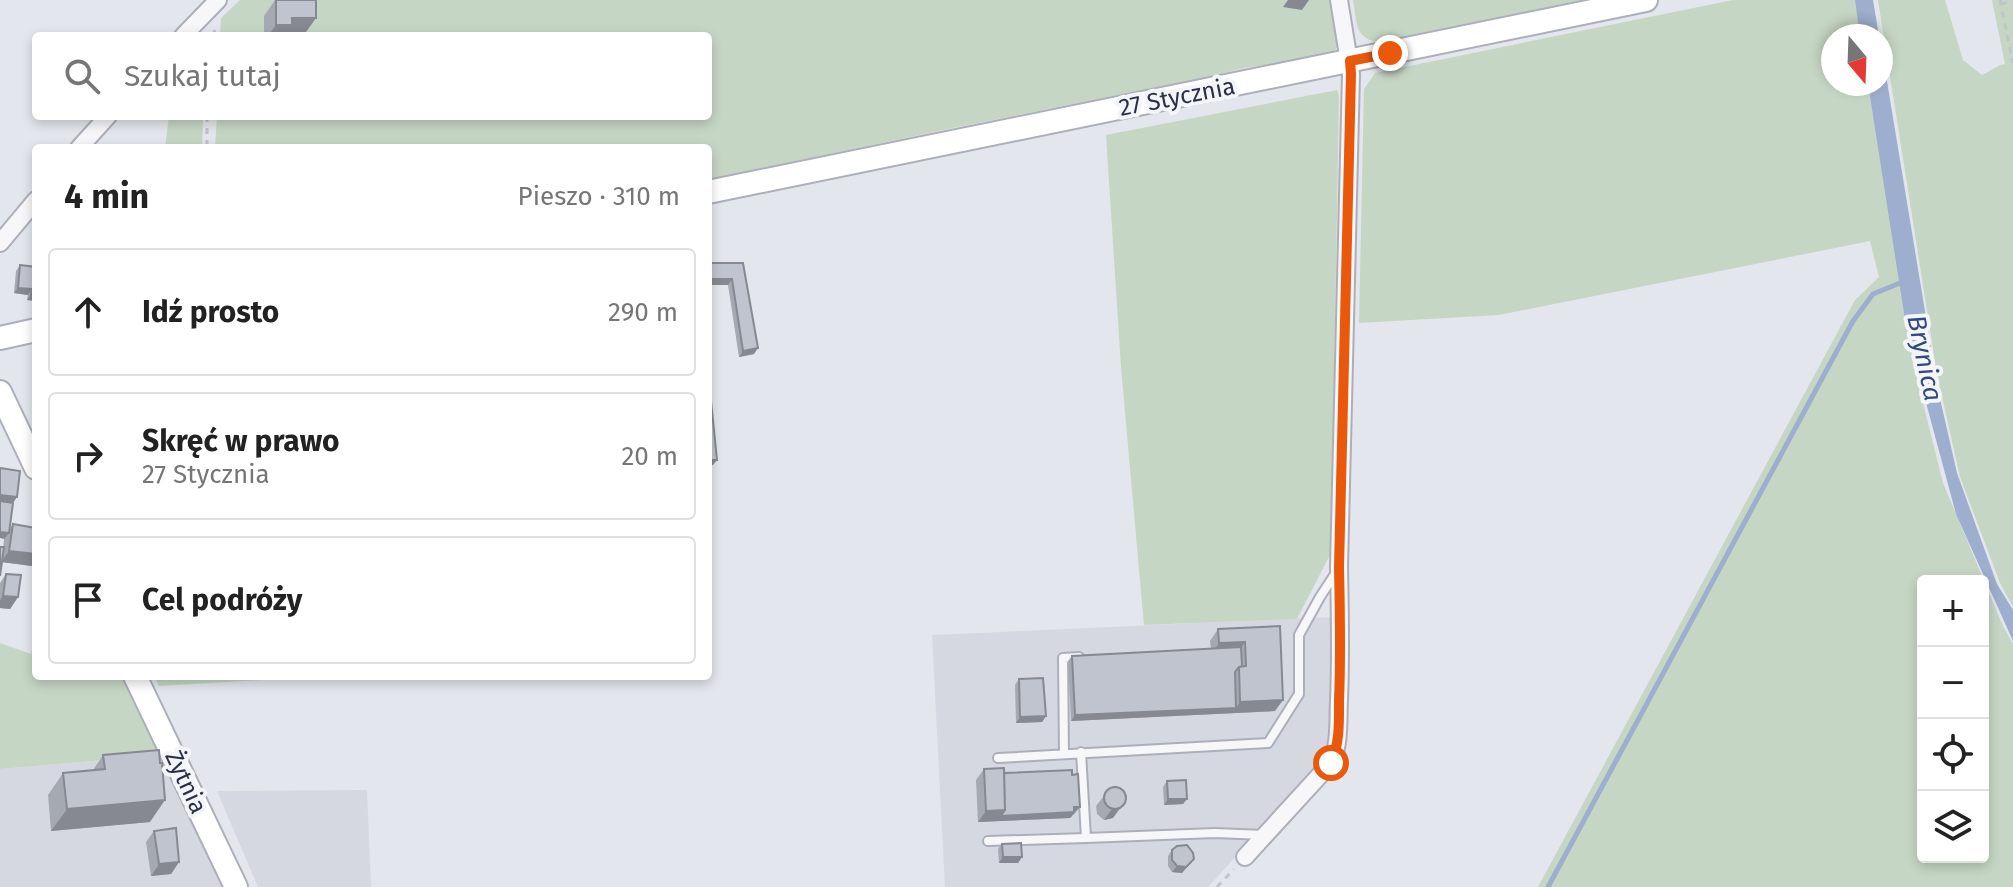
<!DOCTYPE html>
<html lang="pl">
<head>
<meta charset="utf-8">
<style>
  :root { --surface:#fff; --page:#f2f2f2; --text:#222; --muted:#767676; --line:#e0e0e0 }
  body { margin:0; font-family:"Fira Sans",sans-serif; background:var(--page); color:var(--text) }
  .controls { position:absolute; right:24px; bottom:24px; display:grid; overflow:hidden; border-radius:8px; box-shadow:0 4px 12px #0003 }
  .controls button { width:72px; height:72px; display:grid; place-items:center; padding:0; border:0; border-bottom:2px solid var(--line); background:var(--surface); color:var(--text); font:40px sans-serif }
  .compass { position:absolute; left:1821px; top:24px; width:72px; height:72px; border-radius:50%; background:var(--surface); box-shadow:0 4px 12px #0003; rotate:161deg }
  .stop { position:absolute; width:24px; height:24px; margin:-18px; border:6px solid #ea580c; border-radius:50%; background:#fff }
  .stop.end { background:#ea580c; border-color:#fff; box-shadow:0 2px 8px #0008 }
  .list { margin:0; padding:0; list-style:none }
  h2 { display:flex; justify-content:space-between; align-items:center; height:104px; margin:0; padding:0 32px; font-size:34px }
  h2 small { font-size:26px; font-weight:400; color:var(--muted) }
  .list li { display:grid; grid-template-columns:52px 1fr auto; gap:24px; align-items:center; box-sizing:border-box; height:128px; margin:0 16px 16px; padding:0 16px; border:2px solid var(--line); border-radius:8px }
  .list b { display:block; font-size:30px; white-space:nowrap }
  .list p { margin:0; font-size:26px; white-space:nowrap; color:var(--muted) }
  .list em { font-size:26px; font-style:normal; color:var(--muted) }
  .icon { flex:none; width:44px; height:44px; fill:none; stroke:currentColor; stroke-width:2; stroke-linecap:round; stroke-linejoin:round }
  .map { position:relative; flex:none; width:2013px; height:887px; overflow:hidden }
  .search { position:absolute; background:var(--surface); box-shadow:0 4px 12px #0003; left:32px; top:32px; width:680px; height:88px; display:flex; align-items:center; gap:20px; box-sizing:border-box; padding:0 28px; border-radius:8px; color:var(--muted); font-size:30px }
  .panel { position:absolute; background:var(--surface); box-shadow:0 4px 12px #0003; left:32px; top:144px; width:680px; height:536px; border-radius:8px }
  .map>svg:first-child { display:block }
  .built { fill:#d5d8e1 }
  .green { fill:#c6d6c4; fill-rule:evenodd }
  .water { fill:#9daece }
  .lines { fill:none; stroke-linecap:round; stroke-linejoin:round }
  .stream { stroke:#9daece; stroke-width:5 }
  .lane-casing { stroke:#acafba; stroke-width:12 }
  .street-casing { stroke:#acafba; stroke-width:20 }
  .secondary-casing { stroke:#acafba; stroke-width:26 }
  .path { stroke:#c2c3cb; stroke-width:3; stroke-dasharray:6 6; stroke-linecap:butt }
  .lane { stroke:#f7f7fa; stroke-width:8 }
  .street { stroke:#f7f7fa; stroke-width:16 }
  .secondary { stroke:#fff; stroke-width:22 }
  .wall { fill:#a5a9b2 }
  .shaded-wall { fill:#868991 }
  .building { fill:#c0c4cf; stroke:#868991; stroke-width:2 }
  .route { stroke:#ea580c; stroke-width:10 }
  .labels { text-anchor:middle; stroke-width:8; stroke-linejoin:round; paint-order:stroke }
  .street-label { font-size:24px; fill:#2a3046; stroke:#f4f5f9 }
  .water-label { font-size:26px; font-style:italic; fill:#31497c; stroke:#f4f5f9 }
</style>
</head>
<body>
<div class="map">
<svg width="2013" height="887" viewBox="0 0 2013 887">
  <rect width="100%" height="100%" fill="#e3e6ec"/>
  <path class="built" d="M1332 617V705L1331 740 1328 752 1312 773 1208 887H945L932 635Z
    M162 755 222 887H0V769Z
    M367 790 371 887H258L217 791Z"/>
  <path class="green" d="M240 0H1329C1334 17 1345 41 1332 55L1244 68 1208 77 943 130 708 180V148H215L217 116H708V36H220L221 18Z
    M1353 0H1582L1382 42C1354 41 1357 22 1353 0Z
    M1733 0H1855L1861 36H1833V84H1868L1916 375 1943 483 2003 626 2013 644V887H1538L1855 300 1879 277 1870 241 1499 315 1359 323 1364 89 1375 73ZM1923 581H1983V857H1923Z
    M1878 0H1945L1963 60 1982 75 2000 65 2005 64 1992 0H2013V607L2000 583 1960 477 1937 374Z
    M1337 90 1339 95 1331 553 1297 619 1144 625 1121 367 1106 135Z
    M169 116H203L202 148H165Z
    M36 627V676H125L162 755 0 769V643L31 654Z
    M154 676H330L159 686Z"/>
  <path class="water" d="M1855 0H1873L1879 36H1860Z
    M1881 45 1938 390 1957 473 1997 584 2013 610V641L1956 514 1907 332 1868 84H1881Z"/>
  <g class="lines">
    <path class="stream" d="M1548 887 1853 321 1873 294 1905 281"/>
    <g class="lane-casing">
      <path id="lane" d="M1064 753 1063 658 1079 657
        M998 758 1268 743 1299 694V635L1320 597 1337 571
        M1086 838 1215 833 1265 835
        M988 841 1086 838 1081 752"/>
    </g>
    <g class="street-casing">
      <path id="street" d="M183 36 218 0
        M79 148 108 116
        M0 243 36 200
        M1245 857 1331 763C1340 745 1338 720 1339 700 1341 656 1340 611 1339 567L1351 74 1339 0"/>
    </g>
    <g class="secondary-casing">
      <path id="secondary" d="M708 192 1646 0
        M0 338 36 330
        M0 392 36 468
        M135 676 236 887"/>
    </g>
    <path class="path" d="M2000 0 2013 63
      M2001 4 2013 2
      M214 36 215 27
      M207 116V148
      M1217 887 1234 869"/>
    <use href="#lane" class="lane"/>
    <use href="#street" class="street"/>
    <use href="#secondary" class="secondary"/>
  </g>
  <path class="wall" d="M275 0 304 35 264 36V16Z
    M708 263H743L754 354 739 357 728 285H708Z
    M20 265 36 267V301L27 300 28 295 14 293 16 271Z
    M13 503 9 530 13 524 36 528V560L32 566 2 562 4 539Z
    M6 574 18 597 10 609 0 608V583Z
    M1280 626 1275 711 1071 721 1068 661 1072 656 1211 649 1210 641 1218 629Z
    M1019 679 1046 716 1042 722 1016 723 1015 685Z
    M103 755 150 822 51 831 48 795 63 773 93 770Z
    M984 769 1004 773 1076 812 1070 818 978 822 976 780Z
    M1167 781 1187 799 1183 804 1164 805 1163 787Z
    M1110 788 1113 818 1104 820 1097 814 1096 806Z
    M154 831 179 862 171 874 151 876 146 842Z
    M1002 844 1022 857 1018 863H999L998 849Z
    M1172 850 1194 859 1182 873 1172 872 1168 866V856Z"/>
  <path class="shaded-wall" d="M1288 0H1309L1302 10 1283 7Z
    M292 18H316L304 35 268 36 276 25Z
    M708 279H732L728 285H708Z
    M18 288 32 289 28 295 14 293Z
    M31 295H36V301L27 300Z
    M758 348 754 354 739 357 743 351Z
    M708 460H717L713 465 708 466Z
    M0 495 17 497 9 509 0 507Z
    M0 532 9 533 4 539 0 538Z
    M9 551 36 554V560L32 566 1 562Z
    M3 596 18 597 10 609 0 608V600Z
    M1245 642 1237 653 1211 655 1219 643Z
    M1283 700 1275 711 1071 721 1075 715 1236 708 1240 702Z
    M1046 716 1042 722 1016 723 1020 717Z
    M1168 799H1187L1183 804 1164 805Z
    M165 800 150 822 51 831 67 809Z
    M1080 807 1070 818 978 822 986 811Z
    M1121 807 1113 818 1104 820 1112 809Z
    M1003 857H1022L1018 863H999Z
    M1194 859 1182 873 1172 872 1177 866Z
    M179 862 171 874 151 876 159 864Z"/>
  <path class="building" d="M276 0H316V18H292V25H276Z
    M708 263H743L758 348 743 351 732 279H708Z
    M20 265 36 267V295H31L32 289 18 288Z
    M708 398V402L711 401 717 460H708Z
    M0 468 20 471 17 497 0 495Z
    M0 501 13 503 9 533 0 532Z
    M13 524 36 528V554L9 551Z
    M0 547H4L0 576Z
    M6 574 21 575 18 597 3 596Z
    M1280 626 1283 700 1240 702 1239 667 1246 666 1245 642 1219 643 1218 629Z
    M1241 647 1242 666 1239 667 1235 672 1236 708 1075 715 1072 656Z
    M1043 678 1046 716 1020 717 1019 679Z
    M159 750 160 763H162L165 800 67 809 63 773 105 769 103 755Z
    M1004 768 1005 810 986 811 984 769Z
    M1072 770V775L1078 774 1080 807H1074V812L1001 816 1005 810 1004 773Z
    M1186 780 1187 799H1168L1167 781Z
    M1104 798a11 11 0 1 1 22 0a11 11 0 1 1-22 0Z
    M176 828 179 862 159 864 154 831Z
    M1021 843 1022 857H1003L1002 844Z
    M1187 845 1193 853 1194 859 1186 867 1177 866 1172 860V850L1177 846Z"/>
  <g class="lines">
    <path class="route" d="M1331 763C1340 744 1339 720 1339 700 1341 656 1340 611 1339 567L1351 74 1350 61 1390 53"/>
  </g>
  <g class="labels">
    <g class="street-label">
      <text transform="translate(1177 97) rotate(-11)" y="8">27 Stycznia</text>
      <text transform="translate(186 782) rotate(65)" y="8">Żytnia</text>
    </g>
    <g class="water-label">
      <text transform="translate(1925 358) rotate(78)" y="9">Brynica</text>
    </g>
  </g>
</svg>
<div class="controls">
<button>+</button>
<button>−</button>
<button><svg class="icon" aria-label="locate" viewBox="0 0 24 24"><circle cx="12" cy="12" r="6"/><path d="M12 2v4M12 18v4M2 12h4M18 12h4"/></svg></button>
<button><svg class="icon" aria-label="layers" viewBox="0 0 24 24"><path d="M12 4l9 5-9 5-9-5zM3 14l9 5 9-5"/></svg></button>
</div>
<svg class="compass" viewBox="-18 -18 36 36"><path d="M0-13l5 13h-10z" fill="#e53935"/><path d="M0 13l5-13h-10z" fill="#767676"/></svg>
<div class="stop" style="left:1331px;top:763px"></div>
<div class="stop end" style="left:1390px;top:53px"></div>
<div class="search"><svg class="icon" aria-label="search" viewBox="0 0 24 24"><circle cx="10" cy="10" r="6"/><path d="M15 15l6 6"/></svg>Szukaj tutaj</div>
<section class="panel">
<h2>4 min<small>Pieszo · 310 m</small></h2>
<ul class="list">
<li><svg class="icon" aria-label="ahead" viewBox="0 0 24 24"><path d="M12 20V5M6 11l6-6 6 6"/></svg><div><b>Idź prosto</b></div><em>290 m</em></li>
<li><svg class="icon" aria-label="right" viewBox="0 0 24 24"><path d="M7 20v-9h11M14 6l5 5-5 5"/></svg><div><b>Skręć w prawo</b><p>27 Stycznia</p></div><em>20 m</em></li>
<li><svg class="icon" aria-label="arrive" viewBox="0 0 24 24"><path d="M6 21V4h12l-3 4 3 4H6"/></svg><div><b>Cel podróży</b></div></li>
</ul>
</section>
</div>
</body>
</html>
